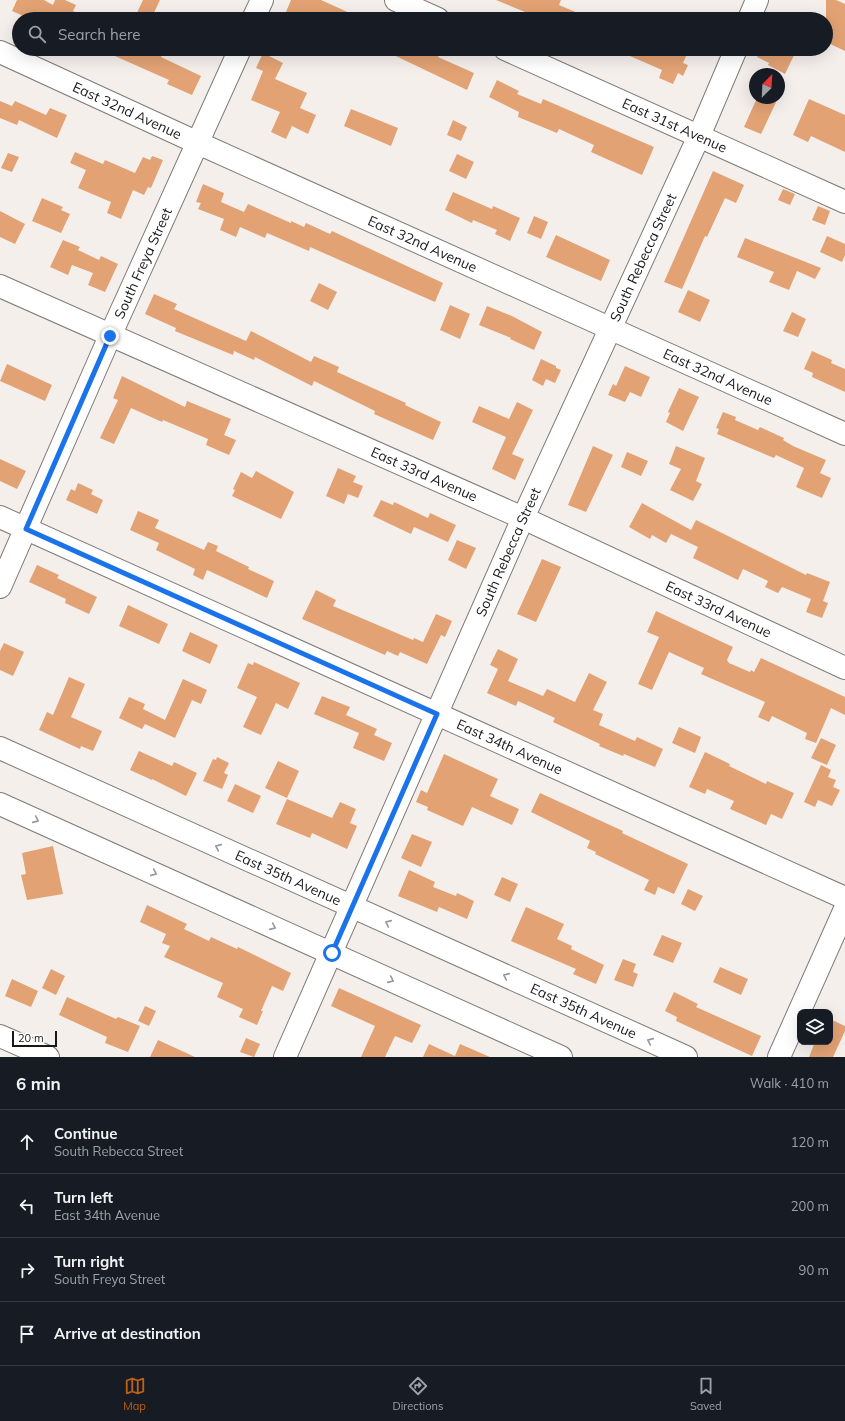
<!DOCTYPE html>
<html lang="en">
<head>
<meta charset="utf-8">
<style>
  :root { --surface:#171b24; --page:#20242c; --text:#f1f3f6; --muted:#9ea1a6; --line:#363941; --accent:#be6113 }
  body { margin:0; font-family:Mulish,sans-serif; background:var(--page); color:var(--text) }
  .controls { position:absolute; right:12px; bottom:12px; display:grid; overflow:hidden; border-radius:8px; box-shadow:0 4px 16px #0002 }
  .controls button { width:36px; height:36px; display:grid; place-items:center; padding:0; border:0; border-bottom:1px solid var(--line); background:var(--surface); color:var(--text); font:20px sans-serif }
  .compass { position:absolute; left:749px; top:68px; width:36px; height:36px; border-radius:50%; background:var(--surface); box-shadow:0 4px 16px #0002; rotate:24deg }
  .scale { position:absolute; left:12px; bottom:10px; width:45px; box-sizing:border-box; padding-left:4px; border:2px solid #1a1817; border-top:0; font-size:11px; line-height:14px; white-space:nowrap; color:#1a1817; -webkit-text-stroke:3px #fffefd; paint-order:stroke }
  .stop { position:absolute; width:12px; height:12px; margin:-9px; border:3px solid #1a73e8; border-radius:50%; background:#fff }
  .stop.end { background:#1a73e8; border-color:#fff; box-shadow:0 1px 4px #0008 }
  .list { margin:0; padding:0; list-style:none }
  h2 { display:flex; justify-content:space-between; align-items:center; height:52px; margin:0; padding:0 16px; font-size:17px }
  h2 small { font-size:13px; font-weight:400; color:var(--muted) }
  .list li { display:grid; grid-template-columns:26px 1fr auto; gap:12px; align-items:center; box-sizing:border-box; height:64px; padding:0 16px; border-top:1px solid var(--line) }
  .list b { display:block; font-size:15px; white-space:nowrap }
  .list p { margin:0; font-size:13px; white-space:nowrap; color:var(--muted) }
  .list em { font-size:13px; font-style:normal; color:var(--muted) }
  .icon { flex:none; width:22px; height:22px; fill:none; stroke:currentColor; stroke-width:2; stroke-linecap:round; stroke-linejoin:round }
  .map { position:relative; flex:none; width:845px; height:1057px; overflow:hidden }
  .search { position:absolute; background:var(--surface); box-shadow:0 4px 16px #0002; left:12px; right:12px; top:12px; height:44px; display:flex; align-items:center; gap:10px; box-sizing:border-box; padding:0 14px; border-radius:22px; color:var(--muted); font-size:15px }
  .sheet { height:308px; background:var(--surface) }
  nav { display:flex; justify-content:space-around; align-items:center; box-sizing:border-box; height:56px; border-top:1px solid var(--line); background:var(--surface); font-size:11px; color:var(--muted) }
  nav a { display:grid; justify-items:center; gap:2px }
  nav .on { color:var(--accent) }
  .map>svg:first-child { display:block }
  .building { fill:#e2a274 }
  .lines { fill:none; stroke-linecap:round; stroke-linejoin:round }
  .minor-casing { stroke:#7f7a77; stroke-width:24 }
  .major-casing { stroke:#7f7a77; stroke-width:24 }
  .minor { stroke:#fff; stroke-width:22 }
  .major { stroke:#fff; stroke-width:22 }
  .oneway { stroke:#989797 }
  .route { stroke:#1a73e8; stroke-width:5 }
  .labels { text-anchor:middle; stroke-width:4; stroke-linejoin:round; paint-order:stroke }
  .street-label { font-size:14px; fill:#1a1817; stroke:#fffefd }
</style>
</head>
<body>
<div class="map">
<svg width="845" height="1057" viewBox="0 0 845 1057">
  <rect width="100%" height="100%" fill="#f5efec"/>
  <path class="building" d="M17 0H44L53 5 55 0H65L76 5 73 11 91 19H30L12 11Z
    M143 0H160L151 19H134Z
    M291 0H321L363 19H283Z
    M496 0H561L559 5 592 19H542Z
    M826 0H836L845 4V51L826 42Z
    M99 49H165L161 57 201 76 192 95 167 84 169 80Z
    M381 49H434L440 52 438 57 474 73 467 90Z
    M614 49H675L687 54 683 63 688 65 683 76 678 73 673 84 659 78 662 70Z
    M761 49H797L785 74 768 65 769 63 757 57Z
    M263 53 283 63 275 79 307 93 300 108 316 115 308 134 292 126 286 139 271 132 280 112 251 100 263 71 256 68Z
    M497 80 519 91 517 94 541 104 543 99 654 147 642 175 591 152 594 145 559 129 557 133 518 117 519 112 489 97Z
    M757 98H778L761 134 744 127Z
    M809 99 845 115V152L811 136 808 142 793 135Z
    M0 101 12 106 15 101 46 115 50 108 67 115 57 138 19 120 17 125 0 118Z
    M351 109 398 128 391 146 344 126Z
    M453 120 467 127 461 141 447 135Z
    M75 152 103 164 105 160 135 173 143 157 150 160 152 156 163 160 151 188 148 187 144 195 133 190 121 219 107 213 111 202 78 188 86 170 70 163Z
    M8 153 19 157 12 172 1 168Z
    M457 154 474 162 466 179 449 171Z
    M713 171 744 185 736 203 725 198 707 237 705 236 682 289 664 282Z
    M203 184 224 193 221 202 244 212 248 204 291 223V221L304 227 306 223 330 234 332 231 443 283 435 302 310 247 309 251 267 233 265 238 240 227 236 237 220 230 224 219 198 209 201 203 196 202Z
    M783 189 795 194 790 205 778 200Z
    M453 192 492 209 493 206 520 218 510 241 495 234 497 230 473 220 472 223 445 210Z
    M42 198 63 207 61 210 70 214 61 233 32 221Z
    M818 206 830 211 825 225 812 220Z
    M0 211 25 224 15 244 0 237Z
    M534 216 548 222 541 239 527 233Z
    M556 235 610 260 601 281 546 257Z
    M827 236 845 244V255L842 262 820 252Z
    M745 238 821 268 815 279 797 271 789 290 769 282 774 272 737 257Z
    M63 240 80 247 78 250 99 260 101 256 118 264 105 292 88 285 93 273 72 265 68 275 50 267Z
    M319 283 337 292 328 310 310 301Z
    M688 290 710 300 700 322 678 312Z
    M154 294 177 304 174 309 246 341 251 331 311 362 314 356 339 367 337 372 406 403 405 405 441 422 433 440 374 414 375 411 314 381 312 386 255 357 254 360 234 351 233 355 175 331 176 328 145 314Z
    M450 305 470 314 460 339 440 330Z
    M487 306 512 316 542 332 534 350 510 339 511 338 479 325Z
    M792 312 806 319 798 337 783 331Z
    M812 351 832 360 831 363 845 369V392L812 377 813 373 804 369Z
    M541 359 556 366V368L561 370 555 383 546 379 543 386 532 380Z
    M7 364 52 385 45 401 0 381Z
    M625 366 650 377 641 397 630 392 625 402 608 395 613 384 616 386Z
    M122 376 185 407 187 401 231 419 224 435 236 440 229 455 206 445 208 439 163 420 162 422 131 408 114 444 100 438 118 400 113 398Z
    M679 388 699 397 683 431 666 422 670 413 668 412Z
    M517 402 533 410 512 454 524 459 515 480 492 469 506 437 472 422 479 406 509 419Z
    M723 412 736 417 735 420 758 430 760 427 784 438 783 440 793 446 826 460 820 473 831 478 822 498 796 487 804 468 776 455 774 458 717 434 719 429 716 428Z
    M593 446 613 455 586 512 568 505Z
    M676 446 705 458 696 481 702 484 693 501 670 490 681 469 669 464Z
    M627 452 648 461 641 476 621 467Z
    M0 459 26 471 17 489 0 481Z
    M338 468 356 476 353 482 363 486 358 498 348 494 344 504 326 496Z
    M256 471 294 492 281 519 232 496 235 490 233 489 241 472 252 478Z
    M78 483 93 490 91 494 103 500 97 514 66 500 71 489 75 491Z
    M381 500 393 505 394 502 428 518 430 513 456 525 448 542 414 527 411 534 373 516Z
    M642 503 691 530 696 520 806 575 807 573 830 582 823 601 828 603 822 618 806 612 811 599 782 587 778 593 765 587 768 581 743 569 738 580 693 558 698 547 671 534 666 543 652 535 650 539 629 527Z
    M138 511 159 520 155 528 204 550 208 542 218 546 216 551 249 567 248 569 274 581 267 598 207 570 203 580 193 575 195 569 156 550 159 543 130 530Z
    M457 540 476 548 466 569 448 560Z
    M542 559 561 567 536 622 517 614Z
    M37 565 59 575 57 578 97 597 89 614 65 603 66 599 29 582Z
    M316 590 336 600 333 606 413 640 414 638 423 642 436 614 452 621 445 637 441 635 427 664 400 652 398 656 387 651 385 655 302 619Z
    M128 605 168 624 159 644 119 626Z
    M656 611 733 647 727 660 729 663 750 672 751 670 754 672 761 658 845 697V715L831 708 816 743 805 739 807 733 772 716 769 722 758 717 765 702 701 674 704 668 669 652 652 690 638 684 659 637 647 632Z
    M190 632 218 645 210 664 182 651Z
    M4 643 24 652 13 676 0 670V651Z
    M498 649 518 659 508 681 543 696 547 689 575 702 589 673 607 682 593 710 603 714 599 725 635 741 637 737 663 749 655 767 624 754 623 756 599 746 600 744 553 722 555 718 518 701 516 706 487 693 498 669 490 665Z
    M254 662 300 683 288 709 276 703 261 735 243 727 257 697 237 688 248 663 253 665Z
    M69 677 85 684 71 717 102 731 93 751 81 746 80 749 39 730 47 712 53 715Z
    M183 679 207 690 201 704 192 700 175 738 145 724 142 729 119 718 129 697 145 704 143 709 165 720Z
    M322 696 350 707 346 715 377 729 374 735 392 743 384 761 353 748 359 733 314 714Z
    M679 727 701 737 695 753 672 743Z
    M821 738 836 745 827 765 811 758Z
    M139 751 172 766 174 762 197 773 186 796 152 779V780L130 770Z
    M705 752 730 764 729 766 766 784 767 781 794 793 782 819 771 814 766 825 730 809 734 801 707 789 705 794 689 787Z
    M444 754 498 779 490 796 519 809 512 825 472 807 463 826 427 810 428 807 416 802 421 790 427 793Z
    M217 757 229 763 224 773 228 775 222 789 203 781 213 759 216 760Z
    M278 761 299 771 287 798 265 788Z
    M821 765 831 770 828 777 836 780 833 787 840 790 832 806 818 800 815 807 804 802Z
    M235 784 261 796 253 813 227 801Z
    M540 793 623 831 622 833 688 864 674 894 658 887 655 895 644 890 649 880 595 854 596 852 587 848 590 841 531 812Z
    M287 799 332 818 340 802 356 809 350 823 357 826 347 849 312 833 310 838 276 824Z
    M412 834 432 842 421 867 401 858Z
    M53 846 63 894 27 900 21 875 26 874 22 853Z
    M409 870 435 882 433 887 456 896 457 893 474 901 467 919 439 907 437 912 398 896Z
    M502 877 518 884 510 902 494 895Z
    M688 889 703 896 695 911 681 904Z
    M147 905 187 924 184 929 209 941 211 937 237 949 238 947 291 973 283 991 272 986 261 1011H263L257 1025 239 1017 243 1009 217 997 223 983 164 957 170 946 162 943 166 934 140 922Z
    M526 907 564 924 557 939 572 946 571 949 604 965 596 984 573 974 576 969 511 941Z
    M662 935 682 943 673 963 653 955Z
    M623 959 636 964 633 972 638 974 633 987 614 980Z
    M720 967 748 979 741 995 713 982Z
    M51 969 65 976 56 995 42 988Z
    M12 979 38 991 31 1007 5 996Z
    M339 988 421 1025 412 1043 395 1036 385 1057H361L375 1026 331 1006Z
    M674 992 698 1004 696 1007 761 1036 752 1056 676 1021 677 1017 665 1011Z
    M67 997 116 1019 118 1017 140 1026 128 1052 105 1043 107 1037 59 1015Z
    M145 1006 156 1011 149 1026 138 1021Z
    M830 1019 845 1026V1031L833 1057H809L815 1042H830Z
    M246 1038 260 1044 254 1057 240 1052Z
    M158 1040 195 1057H150Z
    M429 1044 455 1056 460 1044 490 1057H423Z"/>
  <g class="lines">
    <g class="minor-casing">
      <g id="minor">
        <path d="M396 0 438 19"/>
        <path d="M749 19 757 0"/>
        <path id="s1" d="M505 49 845 202"/>
        <path id="s2" d="M0 52 198 143 845 434"/>
        <path id="s3" d="M0 286 523 518 845 668"/>
        <path id="s4" d="M0 517 845 898"/>
        <path id="s5" d="M0 748 686 1057"/>
        <path d="M0 804 561 1057"/>
        <path d="M0 1036 48 1057"/>
        <path id="s6" d="M285 1057 523 518 699 136 736 49"/>
        <path d="M779 1057 845 909"/>
      </g>
    </g>
    <g class="major-casing">
      <g id="major">
        <path d="M253 19 262 0"/>
        <path id="s7" d="M0 587 110 336 240 49"/>
      </g>
    </g>
    <use href="#minor" class="minor"/>
    <use href="#major" class="major"/>
  </g>
  <defs><path id="oneway-chevron" d="M-2-3.5L2.5 0L-2 3.5" fill="none" stroke-width="1.6" stroke-linecap="round" stroke-linejoin="round"/></defs>
  <g class="oneway">
    <use href="#oneway-chevron" transform="translate(36 820) rotate(24)"/>
    <use href="#oneway-chevron" transform="translate(218 847) rotate(-156)"/>
    <use href="#oneway-chevron" transform="translate(154 873) rotate(24)"/>
    <use href="#oneway-chevron" transform="translate(388 923) rotate(-156)"/>
    <use href="#oneway-chevron" transform="translate(273 927) rotate(24)"/>
    <use href="#oneway-chevron" transform="translate(506 976) rotate(-156)"/>
    <use href="#oneway-chevron" transform="translate(391 980) rotate(24)"/>
    <use href="#oneway-chevron" transform="translate(650 1041) rotate(-156)"/>
  </g>
  <g class="lines">
    <path class="route" d="M110 336 26 529 437 714 332 953"/>
  </g>
  <g class="labels">
    <g class="street-label">
      <text dy="5" stroke="none"><textPath href="#s2" startOffset="140">East 32nd Avenue</textPath></text>
      <text dy="5" stroke="none"><textPath href="#s1" startOffset="186">East 31st Avenue</textPath></text>
      <text dy="5" stroke="none"><textPath href="#s2" startOffset="464">East 32nd Avenue</textPath></text>
      <text dy="5" stroke="none"><textPath href="#s6" startOffset="876">South Rebecca Street</textPath></text>
      <text dy="5" stroke="none"><textPath href="#s7" startOffset="354">South Freya Street</textPath></text>
      <text dy="5" stroke="none"><textPath href="#s2" startOffset="788">East 32nd Avenue</textPath></text>
      <text dy="5" stroke="none"><textPath href="#s3" startOffset="464">East 33rd Avenue</textPath></text>
      <text dy="5" stroke="none"><textPath href="#s6" startOffset="552">South Rebecca Street</textPath></text>
      <text dy="5" stroke="none"><textPath href="#s3" startOffset="788">East 33rd Avenue</textPath></text>
      <text dy="5" stroke="none"><textPath href="#s4" startOffset="559">East 34th Avenue</textPath></text>
      <text dy="5" stroke="none"><textPath href="#s5" startOffset="316">East 35th Avenue</textPath></text>
      <text dy="5" stroke="none"><textPath href="#s5" startOffset="640">East 35th Avenue</textPath></text>
    </g>
  </g>
</svg>
<div class="controls">
<button><svg class="icon" aria-label="layers" viewBox="0 0 24 24"><path d="M12 4l9 5-9 5-9-5zM3 14l9 5 9-5"/></svg></button>
</div>
<svg class="compass" viewBox="-18 -18 36 36"><path d="M0-13l5 13h-10z" fill="#e53935"/><path d="M0 13l5-13h-10z" fill="#9ea1a6"/></svg>
<div class="scale">20 m</div>
<div class="stop" style="left:332px;top:953px"></div>
<div class="stop end" style="left:110px;top:336px"></div>
<div class="search"><svg class="icon" aria-label="search" viewBox="0 0 24 24"><circle cx="10" cy="10" r="6"/><path d="M15 15l6 6"/></svg>Search here</div>
</div>
<section class="sheet">
<h2>6 min<small>Walk · 410 m</small></h2>
<ul class="list">
<li><svg class="icon" aria-label="ahead" viewBox="0 0 24 24"><path d="M12 20V5M6 11l6-6 6 6"/></svg><div><b>Continue</b><p>South Rebecca Street</p></div><em>120 m</em></li>
<li><svg class="icon" aria-label="left" viewBox="0 0 24 24"><path d="M17 20v-9H6M10 6l-5 5 5 5"/></svg><div><b>Turn left</b><p>East 34th Avenue</p></div><em>200 m</em></li>
<li><svg class="icon" aria-label="right" viewBox="0 0 24 24"><path d="M7 20v-9h11M14 6l5 5-5 5"/></svg><div><b>Turn right</b><p>South Freya Street</p></div><em>90 m</em></li>
<li><svg class="icon" aria-label="arrive" viewBox="0 0 24 24"><path d="M6 21V4h12l-3 4 3 4H6"/></svg><div><b>Arrive at destination</b></div></li>
</ul>
</section>
<nav>
<a class="on"><svg class="icon" aria-label="map" viewBox="0 0 24 24"><path d="M3 6l6-2 6 2 6-2v14l-6 2-6-2-6 2zM9 4v14M15 6v14"/></svg>Map</a>
<a><svg class="icon" aria-label="directions" viewBox="0 0 24 24"><path d="M12 3l9 9-9 9-9-9zM9 14v-3h6M13 9l2 2-2 2"/></svg>Directions</a>
<a><svg class="icon" aria-label="saved" viewBox="0 0 24 24"><path d="M7 4h10v16l-5-4-5 4z"/></svg>Saved</a>
</nav>
</body>
</html>
